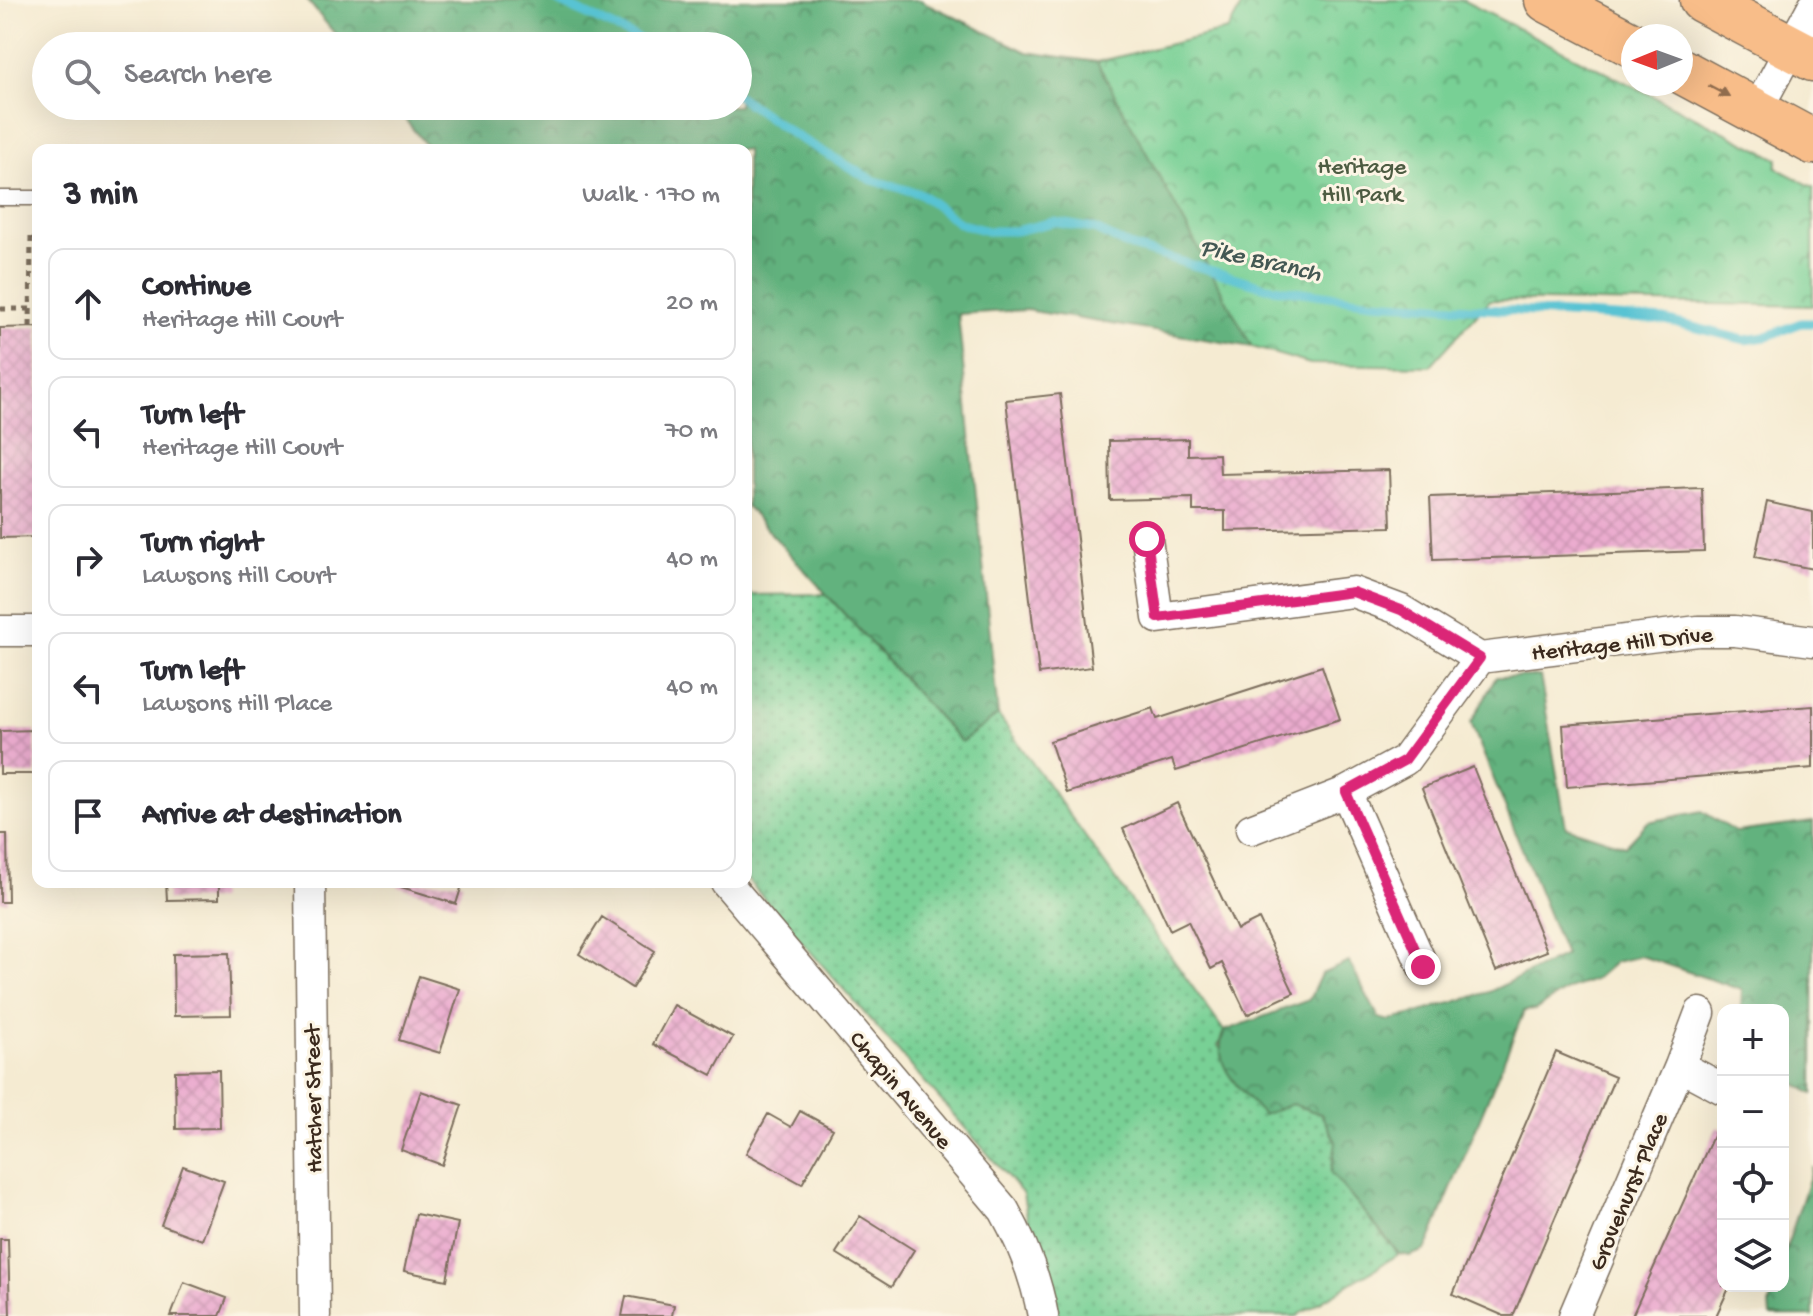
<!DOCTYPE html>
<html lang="en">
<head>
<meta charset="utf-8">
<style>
  :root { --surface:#fff; --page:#f2f2f3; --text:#2b2b33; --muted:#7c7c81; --line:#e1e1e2 }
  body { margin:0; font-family:"Gochi Hand",sans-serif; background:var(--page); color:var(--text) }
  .controls { position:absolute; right:24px; bottom:24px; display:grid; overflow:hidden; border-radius:16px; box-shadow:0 8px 32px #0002 }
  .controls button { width:72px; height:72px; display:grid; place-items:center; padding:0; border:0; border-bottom:2px solid var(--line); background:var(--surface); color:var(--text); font:40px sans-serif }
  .compass { position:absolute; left:1621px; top:24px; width:72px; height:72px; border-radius:50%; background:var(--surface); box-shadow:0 8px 32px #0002; rotate:269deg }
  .stop { position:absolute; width:24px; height:24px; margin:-18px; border:6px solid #db2777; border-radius:50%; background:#fff }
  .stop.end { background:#db2777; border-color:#fff; box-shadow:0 2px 8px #0008 }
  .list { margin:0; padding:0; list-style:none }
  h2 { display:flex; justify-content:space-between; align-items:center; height:104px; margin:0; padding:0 32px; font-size:34px }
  h2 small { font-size:26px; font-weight:400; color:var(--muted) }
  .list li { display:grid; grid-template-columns:52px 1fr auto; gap:24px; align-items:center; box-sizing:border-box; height:112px; margin:0 16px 16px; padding:0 16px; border:2px solid var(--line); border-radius:16px }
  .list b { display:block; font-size:30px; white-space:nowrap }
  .list p { margin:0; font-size:26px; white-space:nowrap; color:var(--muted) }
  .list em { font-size:26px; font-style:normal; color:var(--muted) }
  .icon { flex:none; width:44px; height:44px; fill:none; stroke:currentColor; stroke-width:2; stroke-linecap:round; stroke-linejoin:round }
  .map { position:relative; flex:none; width:1813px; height:1316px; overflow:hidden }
  .search { position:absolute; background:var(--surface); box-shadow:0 8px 32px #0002; left:32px; top:32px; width:720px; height:88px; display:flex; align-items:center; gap:20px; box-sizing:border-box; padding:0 28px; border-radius:44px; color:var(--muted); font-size:30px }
  .panel { position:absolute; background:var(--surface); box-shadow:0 8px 32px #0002; left:32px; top:144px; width:720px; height:744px; border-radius:16px }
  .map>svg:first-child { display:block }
  .grass { fill:url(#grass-dots); stroke:#5a7d5a; stroke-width:2 }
  .forest { fill:url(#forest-crowns); stroke:#4e6e4e; stroke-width:2 }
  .park { fill:url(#park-crowns); stroke:#5a7d5a; stroke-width:2 }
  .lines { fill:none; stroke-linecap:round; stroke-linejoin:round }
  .stream { stroke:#58c3d3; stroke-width:9 }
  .building { fill:url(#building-cross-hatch) }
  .service-casing { stroke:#7c6e5d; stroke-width:17 }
  .minor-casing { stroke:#7c6e5d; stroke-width:33 }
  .primary-casing { stroke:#7c6e5d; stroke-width:47 }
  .path { stroke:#7c6e5d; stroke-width:5; stroke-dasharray:6 6; stroke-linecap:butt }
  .service { stroke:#fff; stroke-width:14 }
  .minor { stroke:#fff; stroke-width:30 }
  .primary { stroke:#f8bd89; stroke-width:44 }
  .oneway { fill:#906c4e }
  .route { stroke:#db2777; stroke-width:10 }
  .labels { text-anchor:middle; stroke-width:6; stroke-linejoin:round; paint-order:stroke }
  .park-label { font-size:24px; fill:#4d5c42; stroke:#fcf5e5 }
  .street-label { font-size:24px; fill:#3b2a1e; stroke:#fcf5e5 }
  .water-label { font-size:26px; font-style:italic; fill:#445854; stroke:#fcf5e5 }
</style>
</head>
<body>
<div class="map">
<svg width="1813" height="1316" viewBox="0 0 1813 1316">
  <defs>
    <pattern id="grass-dots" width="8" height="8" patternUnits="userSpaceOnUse" patternTransform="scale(2)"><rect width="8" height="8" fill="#78d095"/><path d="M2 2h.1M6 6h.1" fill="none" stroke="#64a979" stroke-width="1.8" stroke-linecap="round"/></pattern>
    <pattern id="forest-crowns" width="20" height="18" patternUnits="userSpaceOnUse" patternTransform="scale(2)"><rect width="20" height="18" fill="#62b27e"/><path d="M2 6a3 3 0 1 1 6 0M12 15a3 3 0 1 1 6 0" fill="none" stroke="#529167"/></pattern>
    <pattern id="park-crowns" width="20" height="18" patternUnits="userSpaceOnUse" patternTransform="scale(2)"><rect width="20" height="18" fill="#78d095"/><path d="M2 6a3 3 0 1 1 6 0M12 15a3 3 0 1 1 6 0" fill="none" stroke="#64a979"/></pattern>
    <pattern id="building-cross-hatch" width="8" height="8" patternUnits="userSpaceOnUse" patternTransform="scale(2)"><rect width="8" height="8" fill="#ebaccf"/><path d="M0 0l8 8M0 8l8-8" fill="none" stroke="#ca94b1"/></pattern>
  </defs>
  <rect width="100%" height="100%" fill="#fcf5e5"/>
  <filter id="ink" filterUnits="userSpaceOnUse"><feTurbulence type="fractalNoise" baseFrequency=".0125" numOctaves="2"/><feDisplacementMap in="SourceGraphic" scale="16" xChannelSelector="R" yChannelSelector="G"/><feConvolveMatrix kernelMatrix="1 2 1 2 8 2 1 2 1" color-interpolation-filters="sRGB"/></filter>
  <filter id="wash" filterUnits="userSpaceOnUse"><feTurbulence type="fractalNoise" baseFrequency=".006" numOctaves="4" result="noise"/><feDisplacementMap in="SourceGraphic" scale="32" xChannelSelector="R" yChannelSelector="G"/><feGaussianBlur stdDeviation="1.8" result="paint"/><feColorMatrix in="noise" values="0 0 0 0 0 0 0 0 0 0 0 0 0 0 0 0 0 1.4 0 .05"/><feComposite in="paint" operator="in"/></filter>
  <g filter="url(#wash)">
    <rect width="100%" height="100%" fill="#f5ebd2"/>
    <path class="grass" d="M826 594 961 742 998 715 1224 1031 1218 1046 1292 1104 1321 1114 1337 1142 1331 1173 1399 1254 1297 1316H1044L1023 1194 746 878V595Z"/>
    <path class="forest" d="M307 0H920L1027 52 1097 62 1252 347 1026 310 958 314 998 715 961 742 746 506V150H430L394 106H738V46H345Z
      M1540 676 1566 827 1625 846 1648 822 1702 811 1736 832 1813 822V1094L1783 1076V1010H1741L1742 990 1641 956 1615 962 1594 980 1568 989 1535 1010 1524 1011 1430 1240 1425 1250 1410 1256 1399 1254 1331 1173 1336 1142 1321 1114 1292 1104 1263 1115C1241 1089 1210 1066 1224 1031L1309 1000 1321 974 1349 962 1379 1018 1389 1021 1489 992 1565 955 1471 723 1496 677Z
      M1813 1167V1316H1770L1769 1306 1774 1286H1783V1258Z"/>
    <path class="park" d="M1245 0H1462L1778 159 1776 168 1813 187V306L1490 300 1430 366 1310 364 1252 347 1097 62 1228 30Z"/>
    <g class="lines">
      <path class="stream" d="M555 0 654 46
        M738 96 794 135 872 180 921 194 959 223 987 231H1015L1054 222 1094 229 1129 246 1266 287 1373 302 1665 320 1745 340 1765 337 1801 323H1813"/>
    </g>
    <g id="blocks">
      <path class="building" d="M38 327V537L0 538V328Z
        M1060 394 1092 667 1039 674 1006 400Z
        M1188 439V455L1219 454 1220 474 1389 470 1391 527 1225 531V511H1193V498L1110 500 1109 441Z
        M1702 488 1704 551 1433 560 1430 497Z
        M1767 502 1813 512V569L1755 557Z
        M1322 666 1340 719 1176 771 1172 760 1067 793 1050 741 1153 708 1157 719Z
        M1813 706V768L1567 787 1563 725Z
        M35 730 36 774H0V731Z
        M1473 767 1547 951 1496 971 1422 788Z
        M1177 803 1237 930 1259 919 1294 993 1247 1015 1222 963 1211 969 1188 921 1170 930 1123 829Z
        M0 834H7L8 902H0Z
        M166 882H219V899L167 900Z
        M399 882H463L456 904 398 886Z
        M602 917 655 951 632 988 579 954Z
        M229 953 231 1015 174 1016 173 954Z
        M419 976 460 989 440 1053 399 1040Z
        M674 1005 733 1037 712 1075 653 1044Z
        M1556 1052 1615 1077 1513 1316H1504L1453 1294Z
        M219 1070 220 1128 176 1129 175 1071Z
        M421 1091 462 1105 442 1165 401 1150Z
        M800 1111 833 1129 802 1184 746 1153 768 1114 791 1127Z
        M1717 1127 1723 1130V1286H1730L1716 1316H1632Z
        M183 1166 224 1181 202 1240 161 1225Z
        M416 1214 458 1223 447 1280 404 1271Z
        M860 1216 914 1250 891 1287 836 1253Z
        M0 1239H8L10 1316H0Z
        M184 1282 227 1298 220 1316H171Z
        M626 1296 674 1305 672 1316H622Z"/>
    </g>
  </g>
  <g filter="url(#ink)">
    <use href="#blocks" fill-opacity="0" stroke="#7c6e5d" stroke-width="2"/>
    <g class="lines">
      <g class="service-casing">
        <path id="service" d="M0 198H38"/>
      </g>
      <g class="minor-casing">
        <path id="minor" d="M1757 110 1813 6
          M1147 539 1158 618 1353 592 1401 610 1480 658
          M0 631H38
          M1480 658 1698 631H1735L1813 641
          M1346 792 1423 967
          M1251 829 1346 792 1405 760 1480 658
          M310 882 315 1316
          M726 882 1004 1210C1023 1244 1036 1278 1043 1316
          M1680 1066 1700 1013
          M1574 1316 1680 1066 1723 1089"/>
      </g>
      <g class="primary-casing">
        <path id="primary" d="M1547 0 1633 45
          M1702 0 1813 59
          M1681 71 1813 142"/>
      </g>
      <path class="path" d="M0 309H30
        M30 327 31 237"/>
      <use href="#service" class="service"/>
      <use href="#minor" class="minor"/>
      <use href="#primary" class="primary"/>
    </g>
    <defs><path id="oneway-solid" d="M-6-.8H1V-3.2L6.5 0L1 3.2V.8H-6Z" transform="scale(2)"/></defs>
    <use class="oneway" href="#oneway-solid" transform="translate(1719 91) rotate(28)"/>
  </g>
  <g class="lines" filter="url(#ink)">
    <path class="route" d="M1147 539 1158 618 1353 592 1401 610 1480 658 1405 760 1346 792 1423 967"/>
  </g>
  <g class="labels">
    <g class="park-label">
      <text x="1362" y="173">Heritage<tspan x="1362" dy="28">Hill Park</tspan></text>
    </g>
    <g class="street-label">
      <text transform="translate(1622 642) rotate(-6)" y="8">Heritage Hill Drive</text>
      <text transform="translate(902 1089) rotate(50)" y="8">Chapin Avenue</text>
      <text transform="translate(312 1099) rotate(-91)" y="8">Hatcher Street</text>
      <text transform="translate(1627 1191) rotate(-67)" y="8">Grovehurst Place</text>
    </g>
    <g class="water-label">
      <text transform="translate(1261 258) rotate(13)" y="9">Pike Branch</text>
    </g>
  </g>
</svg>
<div class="controls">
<button>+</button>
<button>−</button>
<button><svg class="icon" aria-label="locate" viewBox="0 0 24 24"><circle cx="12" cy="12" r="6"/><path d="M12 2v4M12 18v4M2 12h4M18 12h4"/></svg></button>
<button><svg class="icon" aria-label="layers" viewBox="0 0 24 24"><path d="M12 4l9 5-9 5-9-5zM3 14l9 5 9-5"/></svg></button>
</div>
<svg class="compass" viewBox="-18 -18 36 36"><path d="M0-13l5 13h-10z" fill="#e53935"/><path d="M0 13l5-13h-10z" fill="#7c7c81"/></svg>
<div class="stop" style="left:1147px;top:539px"></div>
<div class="stop end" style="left:1423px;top:967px"></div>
<div class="search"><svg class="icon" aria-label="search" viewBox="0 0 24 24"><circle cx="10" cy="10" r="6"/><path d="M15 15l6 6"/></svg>Search here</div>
<section class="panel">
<h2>3 min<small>Walk · 170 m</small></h2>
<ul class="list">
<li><svg class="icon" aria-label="ahead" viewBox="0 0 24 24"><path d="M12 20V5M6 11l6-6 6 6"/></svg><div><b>Continue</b><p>Heritage Hill Court</p></div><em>20 m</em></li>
<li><svg class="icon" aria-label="left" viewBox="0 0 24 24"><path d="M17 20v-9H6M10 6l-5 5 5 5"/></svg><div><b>Turn left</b><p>Heritage Hill Court</p></div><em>70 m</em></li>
<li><svg class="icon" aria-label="right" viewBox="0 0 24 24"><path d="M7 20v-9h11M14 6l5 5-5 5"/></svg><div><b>Turn right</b><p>Lawsons Hill Court</p></div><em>40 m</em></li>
<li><svg class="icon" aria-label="left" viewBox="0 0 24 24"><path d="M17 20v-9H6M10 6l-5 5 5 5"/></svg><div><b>Turn left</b><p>Lawsons Hill Place</p></div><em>40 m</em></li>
<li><svg class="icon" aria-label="arrive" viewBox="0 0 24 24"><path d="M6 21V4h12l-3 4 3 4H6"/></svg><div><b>Arrive at destination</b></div></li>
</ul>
</section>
</div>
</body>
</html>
